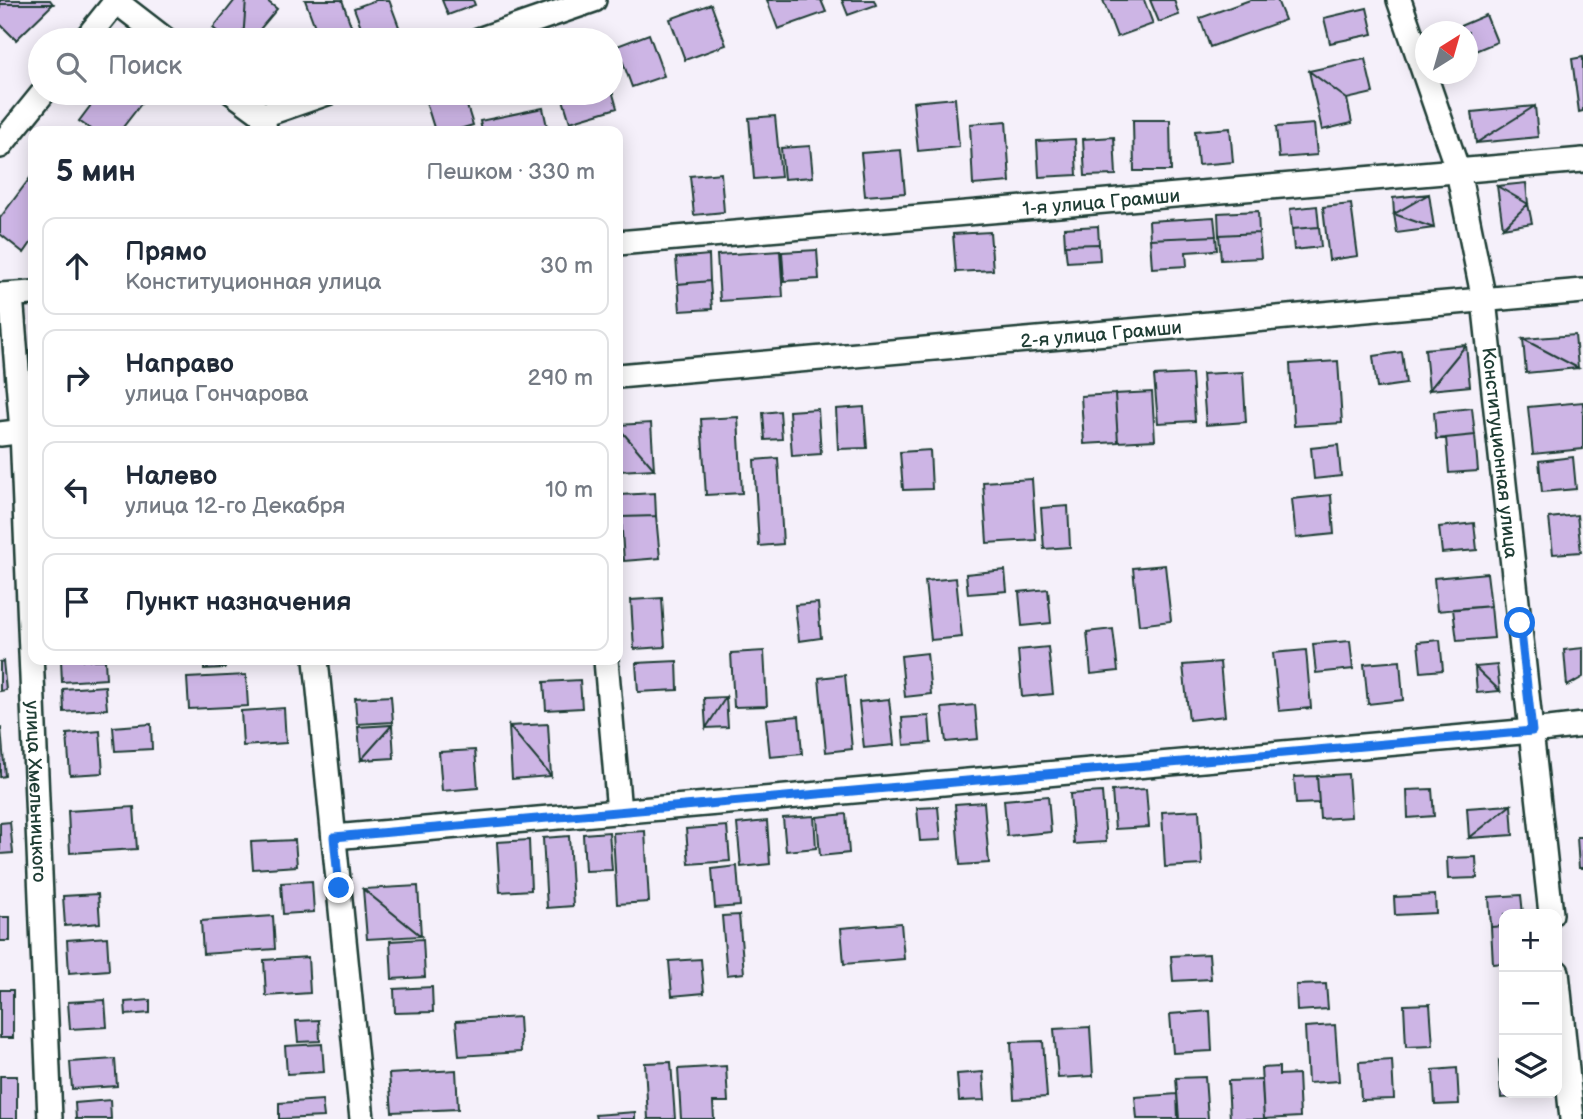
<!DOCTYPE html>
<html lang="ru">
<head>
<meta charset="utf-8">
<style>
  :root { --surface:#fff; --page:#f2f2f3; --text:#1f2937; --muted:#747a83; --line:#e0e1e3 }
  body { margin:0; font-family:"Balsamiq Sans",sans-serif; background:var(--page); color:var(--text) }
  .controls { position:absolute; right:21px; bottom:21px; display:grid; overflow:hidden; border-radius:14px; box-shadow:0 4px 18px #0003 }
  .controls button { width:63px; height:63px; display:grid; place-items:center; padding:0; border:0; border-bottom:2px solid var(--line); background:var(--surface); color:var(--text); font:35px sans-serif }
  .compass { position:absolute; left:1415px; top:21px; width:63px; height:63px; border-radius:50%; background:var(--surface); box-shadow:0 4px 18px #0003; rotate:37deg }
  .stop { position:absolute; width:21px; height:21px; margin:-16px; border:5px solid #1a73e8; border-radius:50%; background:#fff }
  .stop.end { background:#1a73e8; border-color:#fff; box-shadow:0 2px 7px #0008 }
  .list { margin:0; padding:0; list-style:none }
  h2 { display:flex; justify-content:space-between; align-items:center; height:91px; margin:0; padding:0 28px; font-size:30px }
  h2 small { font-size:23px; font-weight:400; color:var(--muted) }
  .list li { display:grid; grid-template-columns:46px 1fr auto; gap:21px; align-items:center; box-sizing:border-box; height:98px; margin:0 14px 14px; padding:0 14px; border:2px solid var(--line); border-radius:14px }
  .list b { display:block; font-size:26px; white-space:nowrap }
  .list p { margin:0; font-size:23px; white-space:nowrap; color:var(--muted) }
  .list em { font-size:23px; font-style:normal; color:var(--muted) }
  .icon { flex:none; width:38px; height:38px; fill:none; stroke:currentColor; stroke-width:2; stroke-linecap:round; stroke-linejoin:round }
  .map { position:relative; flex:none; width:1583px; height:1119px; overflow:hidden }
  .search { position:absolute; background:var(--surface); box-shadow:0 4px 18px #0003; left:28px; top:28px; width:595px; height:77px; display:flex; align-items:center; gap:18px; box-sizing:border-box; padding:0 24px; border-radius:38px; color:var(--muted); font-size:26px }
  .panel { position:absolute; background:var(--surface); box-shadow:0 4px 18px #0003; left:28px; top:126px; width:595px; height:539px; border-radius:14px }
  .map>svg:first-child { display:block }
  .building { fill:#cdb5e5; stroke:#1f3d34; stroke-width:2 }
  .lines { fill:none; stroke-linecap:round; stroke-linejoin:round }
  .minor-casing { stroke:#1f3d34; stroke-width:28 }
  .minor { stroke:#fff; stroke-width:23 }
  .route { stroke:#1a73e8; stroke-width:9 }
  .labels { text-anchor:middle; stroke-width:5; stroke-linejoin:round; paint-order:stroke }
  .street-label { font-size:19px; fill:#1f3d34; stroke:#fff }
</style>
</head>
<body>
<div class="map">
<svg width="1583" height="1119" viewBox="0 0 1583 1119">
  <rect width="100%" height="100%" fill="#f5f0fa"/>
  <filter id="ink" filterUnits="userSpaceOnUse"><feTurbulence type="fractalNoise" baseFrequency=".0143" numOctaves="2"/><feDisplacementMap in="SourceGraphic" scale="14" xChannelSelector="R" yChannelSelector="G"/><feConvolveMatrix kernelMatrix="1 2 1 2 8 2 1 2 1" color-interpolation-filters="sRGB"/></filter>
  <g filter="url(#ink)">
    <path class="building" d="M0 0H50L53 4H0Z
      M235 0H246L243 40H228L213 28Z
      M246 0H266L277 9 251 40H243Z
      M305 0H342L356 40H320Z
      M376 0H389L402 35 387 40H366L354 8Z
      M442 0H473L475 5 448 15Z
      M767 0H821L826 12 778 29Z
      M842 0H874L876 5 848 15Z
      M1103 0H1144L1153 24 1117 37Z
      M1150 0H1174L1179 15 1159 22Z
      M1250 0H1277L1285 20 1210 47 1200 18Z
      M0 4H53L16 40 0 24Z
      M711 4 726 45 685 60 670 19Z
      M1367 8 1373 34 1330 43 1324 18Z
      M1486 15 1497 42 1468 54V32H1446Z
      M649 34 664 76 632 87 617 46Z
      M1583 57V111L1579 112 1572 59Z
      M1365 59 1373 93 1347 99 1309 71Z
      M1309 71 1347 99 1352 123 1322 130Z
      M611 87 617 108 570 122 561 93H611Z
      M100 93H134L144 100 120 131H93L79 121Z
      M456 93H463L473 125 453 131H435L426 102Z
      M955 98 959 147 918 151 913 102Z
      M1535 106 1538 137 1476 143Z
      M1535 106 1476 143 1472 112Z
      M543 108 548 131H482L480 121Z
      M775 116 781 177 754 179 749 118Z
      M1133 120H1170L1171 171H1134Z
      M1006 121 1010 182 973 185 970 124Z
      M1314 124 1317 155 1279 158 1276 127Z
      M1230 128 1233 162 1198 165 1195 131Z
      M1114 137 1116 175 1085 176 1083 139Z
      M1075 139 1077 175 1039 177 1037 141Z
      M810 146 813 177 784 179 781 148Z
      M901 150 905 193 865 196 861 153Z
      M721 173 724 212 694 215 690 176Z
      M33 174V240L24 253 0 234V218Z
      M1526 183 1528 204 1497 186Z
      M1497 186 1528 204 1503 228Z
      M1429 194 1394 214 1393 198Z
      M1429 194 1434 228 1394 214Z
      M1351 204 1358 256 1329 260 1323 207Z
      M1528 204 1532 223 1503 228Z
      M1317 206 1319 227 1292 229 1290 209Z
      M1258 211 1259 233 1219 235 1218 213Z
      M1394 214 1434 228 1397 233Z
      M1214 217 1216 236 1150 239 1149 221Z
      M1098 226 1099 244 1065 245 1064 228Z
      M1319 227 1321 247 1294 250 1292 229Z
      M990 232 993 270 956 272 953 234Z
      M1259 233 1261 258 1221 260 1219 235Z
      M1216 236 1217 250 1186 252 1187 266 1152 268 1150 239Z
      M1099 244 1100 260 1067 262 1065 245Z
      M817 250 819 279 784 281 782 252Z
      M780 251 783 297 720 301 717 255Z
      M709 255 710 281 678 284 676 258Z
      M710 281 712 309 680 311 678 284Z
      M1575 335 1578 368 1523 339Z
      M1523 339 1578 368 1526 373Z
      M1466 345 1429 390 1425 349Z
      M1466 345 1470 386 1429 390Z
      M1402 352 1406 384 1377 388 1373 356Z
      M1338 361 1342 423 1294 426 1290 364Z
      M1243 372 1246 422 1206 425 1202 374Z
      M1192 374 1195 421 1158 423 1154 376Z
      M1152 392 1155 440 1118 442 1115 394Z
      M1115 394 1118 442 1084 444 1081 396Z
      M1583 402V449L1533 454 1528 407Z
      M864 407 867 448 838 449 836 409Z
      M1472 408 1475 435 1436 439 1434 412Z
      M818 409 821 454 792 456 789 411Z
      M780 411 782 439 765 440 763 413Z
      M738 417 742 493 706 495 701 419Z
      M651 423 654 469 618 427V425Z
      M618 427 654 469 619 471Z
      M1475 435 1478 471 1449 473 1446 438Z
      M1338 445 1341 476 1314 479 1311 448Z
      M930 450 932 489 903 490 900 452Z
      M1573 457 1576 489 1542 492 1539 461Z
      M778 458 783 544 759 546 754 460Z
      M1032 479 1036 540 987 543 983 482Z
      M655 493 656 516 621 517 620 495Z
      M1331 495 1334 534 1296 538 1292 499Z
      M1068 506 1070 547 1044 549 1041 508Z
      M1577 515 1581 552 1553 554 1549 518Z
      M656 516 660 558 624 561 621 517Z
      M1474 523 1477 550 1442 553 1439 527Z
      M1165 565 1171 621 1139 625 1133 568Z
      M1005 570 1007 591 968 594 966 574Z
      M1487 573 1491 606 1437 611 1434 578Z
      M956 578 962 637 931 640 925 581Z
      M1048 589 1051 623 1022 626 1019 592Z
      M662 598 665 647 634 649 631 600Z
      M818 603 821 638 799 641 795 605Z
      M1491 606 1494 638 1457 641 1453 609Z
      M1113 629 1118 671 1091 674 1087 632Z
      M1440 640 1443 670 1421 672 1418 642Z
      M1350 641 1353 669 1316 673 1313 644Z
      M1048 647 1053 694 1022 697 1018 650Z
      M1583 648V677L1567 686 1564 650Z
      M1306 650 1311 708 1279 711 1273 653Z
      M764 651 767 706 734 707 731 653Z
      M927 653 931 694 905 697 901 656Z
      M61 660H105L106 679 62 682Z
      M204 660H224L225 668 204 669Z
      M3 661 6 690 0 691V662Z
      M677 661 678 690 638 692 636 663Z
      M1400 661 1403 700 1368 704 1364 664Z
      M1220 662 1225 716 1189 720 1183 665Z
      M1497 665 1500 691 1475 667Z
      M1475 667 1500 691 1477 693Z
      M246 675 248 706 189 709 187 678Z
      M845 675 852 749 826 752 819 678Z
      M580 680 582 708 546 710 544 682Z
      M105 686 107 709 64 712 63 689Z
      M391 696 393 722 357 724 355 698Z
      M726 697 728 727 706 728Z
      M726 697 706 728 704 698Z
      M889 699 894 745 864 748 859 702Z
      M975 705 978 739 946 742 942 708Z
      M284 708 286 743 243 746 241 711Z
      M799 716 802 754 770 757 766 719Z
      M929 716 931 743 904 745 902 718Z
      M151 724 152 749 115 751 113 727Z
      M548 724 551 776 509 726Z
      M392 725 394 758 361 760Z
      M392 725 361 760 358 727Z
      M509 726 551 776 512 779Z
      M0 728H1L5 776 0 777Z
      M100 731 103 773 70 775 67 734Z
      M475 750 478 788 442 791 439 752Z
      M1348 774 1351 817 1320 819 1317 776Z
      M1317 776 1319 803 1296 804 1294 777Z
      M1146 789 1149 827 1115 829 1112 791Z
      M1432 789 1434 816 1408 818 1407 790Z
      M1102 792 1106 842 1074 844 1070 794Z
      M1048 796 1051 832 1007 836 1004 800Z
      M984 802 989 863 960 865 955 804Z
      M1511 805 1513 835 1469 838Z
      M1511 805 1469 838 1467 808Z
      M134 807 137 849 70 853 68 811Z
      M938 807 941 840 920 841 917 808Z
      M1199 810 1202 865 1165 867 1162 812Z
      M846 814 849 853 820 856 817 817Z
      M814 816 816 848 786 851 783 818Z
      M767 821 770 864 741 867 737 824Z
      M10 822 13 853 0 854V823Z
      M727 826 730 861 689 864 686 829Z
      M645 831 649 902 617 904 613 833Z
      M609 832 612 870 585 871 583 834Z
      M569 836 573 906 547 908 543 838Z
      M1577 837H1583V868H1579Z
      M295 840 297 866 253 869 251 842Z
      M529 840 531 890 500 892 497 842Z
      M1476 857 1477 878 1448 879 1447 858Z
      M737 866 740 906 715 908 712 869Z
      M312 881 314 912 283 914 281 883Z
      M418 886 421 936 363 889Z
      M363 889 421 936 367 939Z
      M98 894 100 923 65 926 63 896Z
      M1435 895 1436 913 1395 915 1394 897Z
      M1521 895 1523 914H1504V926L1491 927 1489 897Z
      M739 915 744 973 727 975 722 916Z
      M273 916 275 949 203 954 201 921Z
      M0 917H10V941H0Z
      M901 923 904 959 844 964 841 928Z
      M1504 926V963L1493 964 1491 927Z
      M107 937 109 970 69 973 67 940Z
      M423 939 425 977 392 979 390 941Z
      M1209 954 1211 979 1173 981 1171 956Z
      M308 957 310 993 266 996 264 960Z
      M701 959 704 993 672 996 669 961Z
      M1326 984 1328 1009 1297 1011 1296 985Z
      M432 987 433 1012 395 1013 394 989Z
      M0 990H13V1038H0Z
      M105 1000 107 1027 70 1029 68 1002Z
      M150 1000V1013L126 1015 125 1002Z
      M1430 1004 1433 1046 1406 1047 1404 1005Z
      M1210 1011 1212 1051 1173 1053 1170 1014Z
      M519 1017 521 1052 459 1056 456 1021Z
      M319 1020 320 1041 298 1042 296 1021Z
      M1335 1025 1339 1081 1308 1083 1305 1027Z
      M1090 1027 1093 1076 1058 1078 1054 1029Z
      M1043 1041 1047 1097 1014 1099 1011 1042Z
      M322 1044 324 1072 287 1074 285 1046Z
      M115 1059 117 1086 72 1089 70 1062Z
      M1392 1060 1394 1099 1361 1100 1359 1062Z
      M1499 1061 1504 1066V1093H1535L1538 1096 1501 1098Z
      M671 1062 675 1119H648L645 1063Z
      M726 1066 728 1102H713L714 1119H681L678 1069Z
      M1279 1067V1075L1298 1074 1300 1117 1264 1119 1261 1068Z
      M1457 1068 1459 1104 1435 1105 1433 1070Z
      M456 1070 458 1109 392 1112 389 1074Z
      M983 1072 985 1100 959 1101 957 1074Z
      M0 1076H17V1119H0Z
      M1205 1077 1208 1119H1179L1176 1078Z
      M1262 1080 1264 1119H1230L1228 1081Z
      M1177 1094 1178 1119H1137L1135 1097Z
      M110 1100 111 1119H76L75 1103Z
      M322 1100 324 1117 279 1119V1103Z
      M635 1112V1119H596L595 1115Z"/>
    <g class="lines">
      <g class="minor-casing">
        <g id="minor">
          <path d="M114 0 166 40"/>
          <path id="s1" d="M1399 0 1458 171 1484 300 1551 914"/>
          <path d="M85 40 117 0"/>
          <path d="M478 40 594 0"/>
          <path d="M233 93 263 115 265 131"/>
          <path d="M263 115 327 93"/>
          <path d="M0 146 43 93"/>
          <path id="s2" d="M618 243 1583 160"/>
          <path d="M0 295 33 293"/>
          <path id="s3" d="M11 295 22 431 50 1119"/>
          <path id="s4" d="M618 376 1583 291"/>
          <path d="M0 434 33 430"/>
          <path d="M316 660 362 1119"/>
          <path d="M606 660 619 812"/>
          <path d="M334 837 1532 731 1583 725"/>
          <path d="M1557 972 1572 1119"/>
        </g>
      </g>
      <use href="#minor" class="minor"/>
    </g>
  </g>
  <g class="lines" filter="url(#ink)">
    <path class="route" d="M339 888 334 837 1532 731 1520 623"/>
  </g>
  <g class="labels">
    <g class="street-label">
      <text dy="7" stroke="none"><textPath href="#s2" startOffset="485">1-я улица Грамши</textPath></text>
      <text dy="7" stroke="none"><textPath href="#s4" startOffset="485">2-я улица Грамши</textPath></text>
      <text dy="7" stroke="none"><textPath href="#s1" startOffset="466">Конституционная улица</textPath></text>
      <text dy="7" stroke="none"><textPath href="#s3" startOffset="497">улица Хмельницкого</textPath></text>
    </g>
  </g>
</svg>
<div class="controls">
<button>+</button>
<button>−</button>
<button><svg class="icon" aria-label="layers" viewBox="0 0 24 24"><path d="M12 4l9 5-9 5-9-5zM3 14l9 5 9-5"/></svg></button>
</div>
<svg class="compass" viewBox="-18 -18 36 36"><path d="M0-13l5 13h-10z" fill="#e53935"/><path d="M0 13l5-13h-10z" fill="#747a83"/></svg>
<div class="stop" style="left:1520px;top:623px"></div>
<div class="stop end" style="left:339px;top:888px"></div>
<div class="search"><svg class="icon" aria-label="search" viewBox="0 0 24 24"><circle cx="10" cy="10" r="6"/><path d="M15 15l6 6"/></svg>Поиск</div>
<section class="panel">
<h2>5 мин<small>Пешком · 330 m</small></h2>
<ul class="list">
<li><svg class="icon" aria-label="ahead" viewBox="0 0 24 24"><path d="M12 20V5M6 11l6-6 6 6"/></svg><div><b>Прямо</b><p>Конституционная улица</p></div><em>30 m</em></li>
<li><svg class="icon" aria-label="right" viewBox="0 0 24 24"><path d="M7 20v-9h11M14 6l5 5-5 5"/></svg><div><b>Направо</b><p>улица Гончарова</p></div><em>290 m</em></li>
<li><svg class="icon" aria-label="left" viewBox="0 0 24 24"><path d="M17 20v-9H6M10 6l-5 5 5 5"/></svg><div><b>Налево</b><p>улица 12-го Декабря</p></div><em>10 m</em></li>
<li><svg class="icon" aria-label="arrive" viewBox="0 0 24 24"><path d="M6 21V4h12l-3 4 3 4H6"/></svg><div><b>Пункт назначения</b></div></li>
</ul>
</section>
</div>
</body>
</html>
